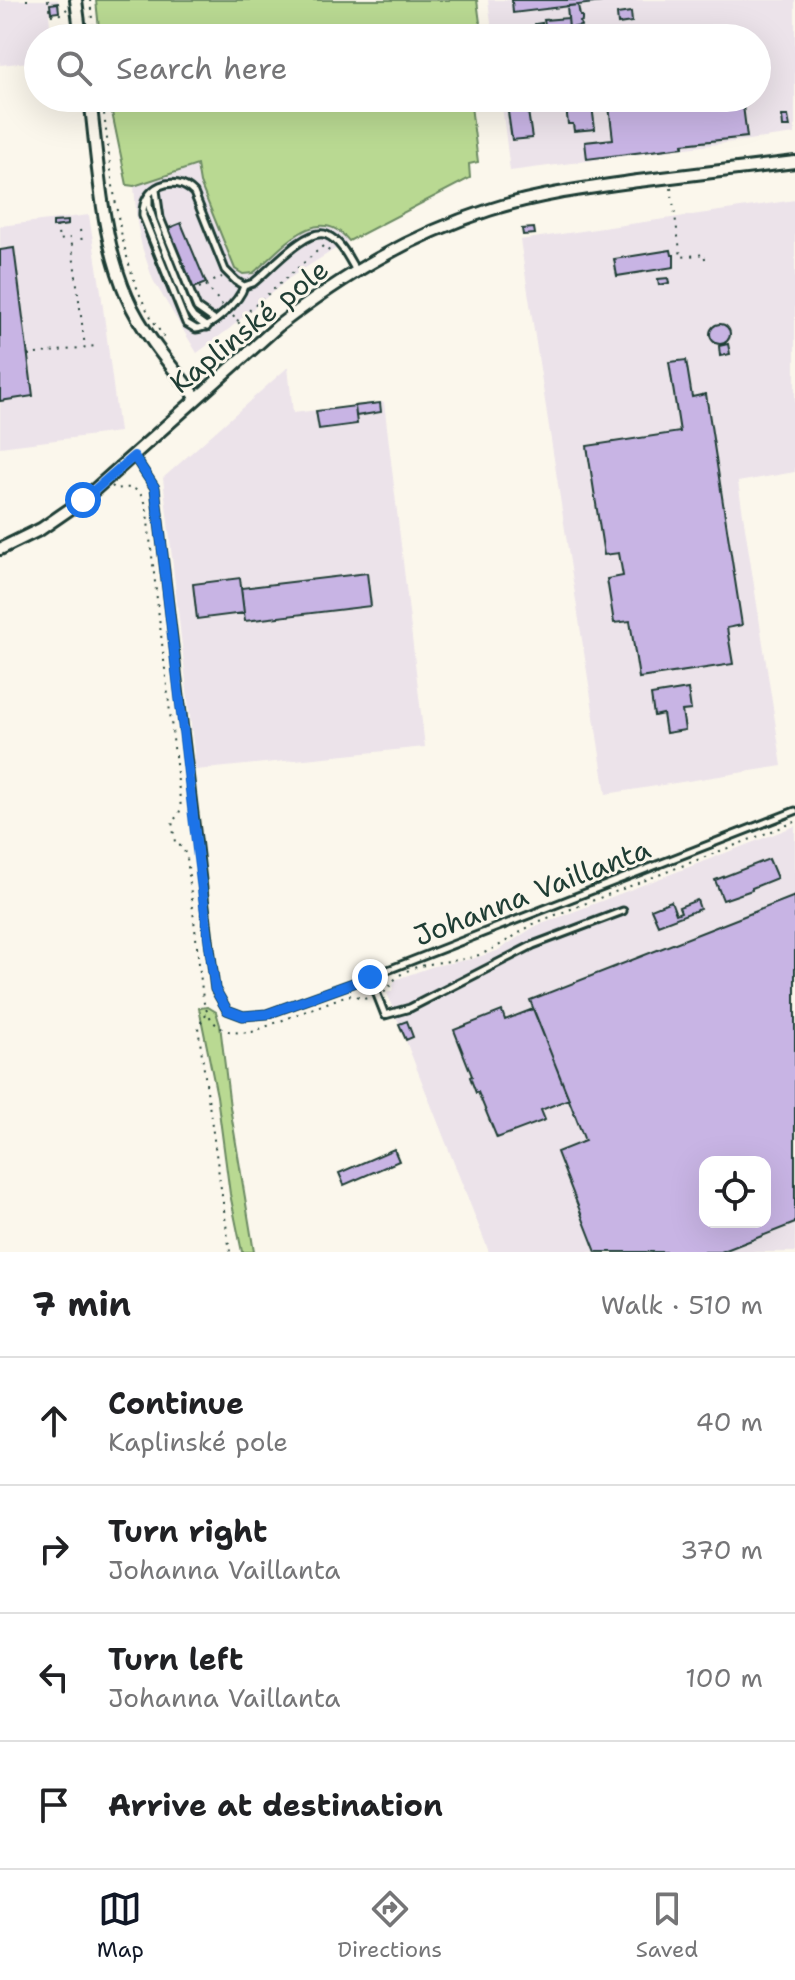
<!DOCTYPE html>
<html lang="en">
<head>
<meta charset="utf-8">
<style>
  :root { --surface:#fff; --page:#f6f6f6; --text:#202124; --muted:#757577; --line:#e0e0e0; --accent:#111827 }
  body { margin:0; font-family:"Shantell Sans",sans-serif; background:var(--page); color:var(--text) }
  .controls { position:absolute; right:24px; bottom:24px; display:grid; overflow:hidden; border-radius:16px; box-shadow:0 8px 32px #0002 }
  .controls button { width:72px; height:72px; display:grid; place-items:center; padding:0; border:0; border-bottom:2px solid var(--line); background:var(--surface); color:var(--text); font:40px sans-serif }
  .stop { position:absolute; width:24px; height:24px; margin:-18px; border:6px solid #1a73e8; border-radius:50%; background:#fff }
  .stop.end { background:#1a73e8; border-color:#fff; box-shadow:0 2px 8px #0008 }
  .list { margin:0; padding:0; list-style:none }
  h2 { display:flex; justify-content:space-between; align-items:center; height:104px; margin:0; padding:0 32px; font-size:34px }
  h2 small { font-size:26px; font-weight:400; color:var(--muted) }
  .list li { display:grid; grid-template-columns:52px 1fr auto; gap:24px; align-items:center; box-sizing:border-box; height:128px; padding:0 32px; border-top:2px solid var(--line) }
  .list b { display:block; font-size:30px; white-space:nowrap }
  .list p { margin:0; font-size:26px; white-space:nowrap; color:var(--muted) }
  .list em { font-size:26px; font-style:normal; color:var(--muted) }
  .icon { flex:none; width:44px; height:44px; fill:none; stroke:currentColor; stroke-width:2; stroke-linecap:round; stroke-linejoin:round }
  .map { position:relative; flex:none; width:795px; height:1252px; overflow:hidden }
  .search { position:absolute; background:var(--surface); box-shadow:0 8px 32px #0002; left:24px; right:24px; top:24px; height:88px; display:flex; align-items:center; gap:20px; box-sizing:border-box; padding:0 28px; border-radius:44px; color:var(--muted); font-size:30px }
  .sheet { height:616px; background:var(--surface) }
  nav { display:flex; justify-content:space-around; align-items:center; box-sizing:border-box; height:112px; border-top:2px solid var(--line); background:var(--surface); font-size:22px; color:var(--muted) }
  nav a { display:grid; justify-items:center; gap:4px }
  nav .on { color:var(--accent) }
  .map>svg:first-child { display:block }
  .built { fill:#ece3ea; fill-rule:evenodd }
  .green { fill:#b9d992; stroke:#6c8b63; stroke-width:2 }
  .building { fill:#c8b4e4; stroke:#1f3d34; stroke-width:2; fill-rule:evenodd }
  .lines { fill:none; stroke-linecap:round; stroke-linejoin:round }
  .service-casing { stroke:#1f3d34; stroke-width:11 }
  .minor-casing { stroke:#1f3d34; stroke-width:16 }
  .path { stroke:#1f3d34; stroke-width:2; stroke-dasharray:2 6; stroke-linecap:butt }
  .service { stroke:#fbf7ec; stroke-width:5 }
  .minor { stroke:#fbf7ec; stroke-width:10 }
  .route { stroke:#1a73e8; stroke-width:10 }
  .labels { text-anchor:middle; stroke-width:6; stroke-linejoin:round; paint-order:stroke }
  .street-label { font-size:28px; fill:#1f3d34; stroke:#fbf7ec }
</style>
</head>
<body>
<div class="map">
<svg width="795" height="1252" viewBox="0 0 795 1252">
  <rect width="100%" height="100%" fill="#fbf7ec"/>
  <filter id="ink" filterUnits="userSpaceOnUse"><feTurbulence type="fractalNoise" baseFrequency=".0125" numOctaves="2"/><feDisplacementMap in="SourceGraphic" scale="16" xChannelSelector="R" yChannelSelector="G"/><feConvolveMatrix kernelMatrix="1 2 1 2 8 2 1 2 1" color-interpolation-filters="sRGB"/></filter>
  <g filter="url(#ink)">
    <path class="built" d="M0 0H58L59 12 49 14 51 38H38V61L0 65Z
      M488 0H795V134L510 171 501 98H757V38H493Z
      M386 98H470L478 162 469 164 470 178 340 246 316 261 288 279 229 329 197 353 153 280 142 247 137 223 134 186Z
      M795 200V472L738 482 782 766 606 794 520 240Z
      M89 215 101 292 119 432 0 447V226Z
      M288 367 293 413 384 402 425 747 196 770 163 478Z
      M795 826V1252H489L387 993 392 991 394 982 397 979 434 966 472 959 497 951 534 927ZM705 1162H765V1222H705Z"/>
    <path class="green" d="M96 0H477L482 38H100Z
      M109 98H470L478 162 469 164 470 178 349 241C317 200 279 252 253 273L243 274 235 269 200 183 197 165 134 186 127 185Z
      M208 1007 216 1012 220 1025 230 1107 254 1252H242L230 1194 217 1096 199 1008Z"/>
    <path class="building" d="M512 0H619L513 13Z
      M58 3 59 12 51 13 50 4Z
      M578 5 580 16H582V21L580 22 581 26 569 28 567 6Z
      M631 12 632 22 618 24 617 14Z
      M568 18 569 28H566L567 33 558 34 557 29 546 30 544 20Z
      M542 23 543 37 536 38 535 24Z
      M506 98H526L532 138 512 140Z
      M565 98H591L595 129 574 131 573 124H568Z
      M608 98H633L634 108 651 106 650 98H742L747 137 683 144V147L587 159 585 142 613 139Z
      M782 116H788L790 127H783Z
      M68 221V225L53 227V222Z
      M181 223 206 283 170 297 146 237Z
      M534 228 535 234 523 235 522 229Z
      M14 248 33 396 0 401V250Z
      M671 250 672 255H674V267L617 276 614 259Z
      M668 278 669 283 659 285 658 279Z
      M710 334a10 10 0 1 1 20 0a10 10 0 1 1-20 0Z
      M728 344 730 354 720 356 719 346Z
      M686 360 692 397 706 394 742 625 727 628 733 664 639 678 630 621 614 623 607 579 623 576 619 553 604 555 587 446 680 432 669 362Z
      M380 403 381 412 356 416 355 406Z
      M355 406 357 424 319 429 316 411Z
      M367 573 371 606 245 621 241 588Z
      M240 578 244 613 197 619 193 584Z
      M688 689 691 710 682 711 685 730 666 733 663 714 654 716 651 695Z
      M769 859 777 878 752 888V890L723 900 715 880Z
      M795 896V1223L721 1252H596L557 1152 585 1141 530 1000ZM705 1162H765V1222H705Z
      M697 900 700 909 658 925 651 909 671 901 676 914 681 912 679 907Z
      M533 1009 569 1099 541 1110 545 1120 497 1138 478 1092 476 1093 470 1077 472 1076 454 1030 502 1011 505 1020Z
      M407 1021 413 1037 406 1040 399 1024Z
      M394 1149 399 1161 344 1185 339 1173Z"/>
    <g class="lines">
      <g class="service-casing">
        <path id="service" d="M156 190 160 218 197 308 214 320
          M149 195V207L154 222 189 311 193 317 207 327
          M244 286C240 301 212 328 196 329L186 323 143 216C141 187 174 172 194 193L225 270 236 281 244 286 253 283C269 271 307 226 327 235 341 241 349 259 356 271
          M134 456 155 488 215 989 227 1010 243 1016 267 1014 370 977 795 811
          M370 977 385 1015 410 1008 533 945 623 911"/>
      </g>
      <g class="minor-casing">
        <path id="minor" d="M76 0 81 38
          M90 98C98 162 101 238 127 297 143 334 172 367 197 398
          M0 549 41 529 83 500 278 326C344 275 409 236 489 210 538 194 588 188 638 181 690 175 743 168 795 162"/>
      </g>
      <path class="path" d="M26 0H28
        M48 0 50 15 61 14 67 9
        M90 0 94 38
        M102 98C111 165 116 250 147 310 153 321 160 331 166 342
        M671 188 681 257 704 254 706 263
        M57 226 59 240 71 238 85 347
        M80 230 82 242
        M206 285 223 306
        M199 288 222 277
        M233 316 250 336
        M237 321 323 246 332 253
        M28 355 95 346
        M112 486 115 489C133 486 138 487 146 504L181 808 178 816 172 821 175 842 183 848 187 858 203 999C210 1027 224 1035 252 1032L345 996 353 995 364 999 370 997
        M384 992 388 990C400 960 447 964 473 957 496 950 515 935 535 923L795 822
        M206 1014 198 1027 230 1252"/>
      <use href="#service" class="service"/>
      <use href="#minor" class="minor"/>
    </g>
  </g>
  <g class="lines" filter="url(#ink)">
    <path class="route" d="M83 500 134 456 155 488 198 858 215 989 227 1010 243 1016 267 1014 370 977"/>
  </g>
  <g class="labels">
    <g class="street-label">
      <text transform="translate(249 326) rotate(-39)" y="10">Kaplinské pole</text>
      <text transform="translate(532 892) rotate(-21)" y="10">Johanna Vaillanta</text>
    </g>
  </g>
</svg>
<div class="controls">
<button><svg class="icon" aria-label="locate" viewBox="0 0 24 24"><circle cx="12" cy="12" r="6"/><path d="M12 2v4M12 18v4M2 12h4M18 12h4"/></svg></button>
</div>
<div class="stop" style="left:83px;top:500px"></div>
<div class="stop end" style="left:370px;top:977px"></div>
<div class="search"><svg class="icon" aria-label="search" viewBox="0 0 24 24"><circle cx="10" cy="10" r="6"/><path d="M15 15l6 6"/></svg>Search here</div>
</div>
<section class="sheet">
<h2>7 min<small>Walk · 510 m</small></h2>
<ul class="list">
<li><svg class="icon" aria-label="ahead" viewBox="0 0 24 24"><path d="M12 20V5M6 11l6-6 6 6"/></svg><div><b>Continue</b><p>Kaplinské pole</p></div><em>40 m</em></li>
<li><svg class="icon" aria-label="right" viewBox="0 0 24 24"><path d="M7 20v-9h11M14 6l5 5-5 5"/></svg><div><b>Turn right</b><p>Johanna Vaillanta</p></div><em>370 m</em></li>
<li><svg class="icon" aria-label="left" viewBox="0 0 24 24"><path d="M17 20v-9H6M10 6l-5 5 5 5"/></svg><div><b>Turn left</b><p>Johanna Vaillanta</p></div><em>100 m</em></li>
<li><svg class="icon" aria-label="arrive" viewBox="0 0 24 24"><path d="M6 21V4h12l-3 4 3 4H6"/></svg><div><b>Arrive at destination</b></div></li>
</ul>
</section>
<nav>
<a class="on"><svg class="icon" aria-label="map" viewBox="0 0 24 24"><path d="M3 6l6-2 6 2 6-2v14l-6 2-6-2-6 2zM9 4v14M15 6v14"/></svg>Map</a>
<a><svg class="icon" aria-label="directions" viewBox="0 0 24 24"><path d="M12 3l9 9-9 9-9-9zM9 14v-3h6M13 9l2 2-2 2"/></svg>Directions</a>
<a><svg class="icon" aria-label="saved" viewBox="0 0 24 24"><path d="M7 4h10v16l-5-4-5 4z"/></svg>Saved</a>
</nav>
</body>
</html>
